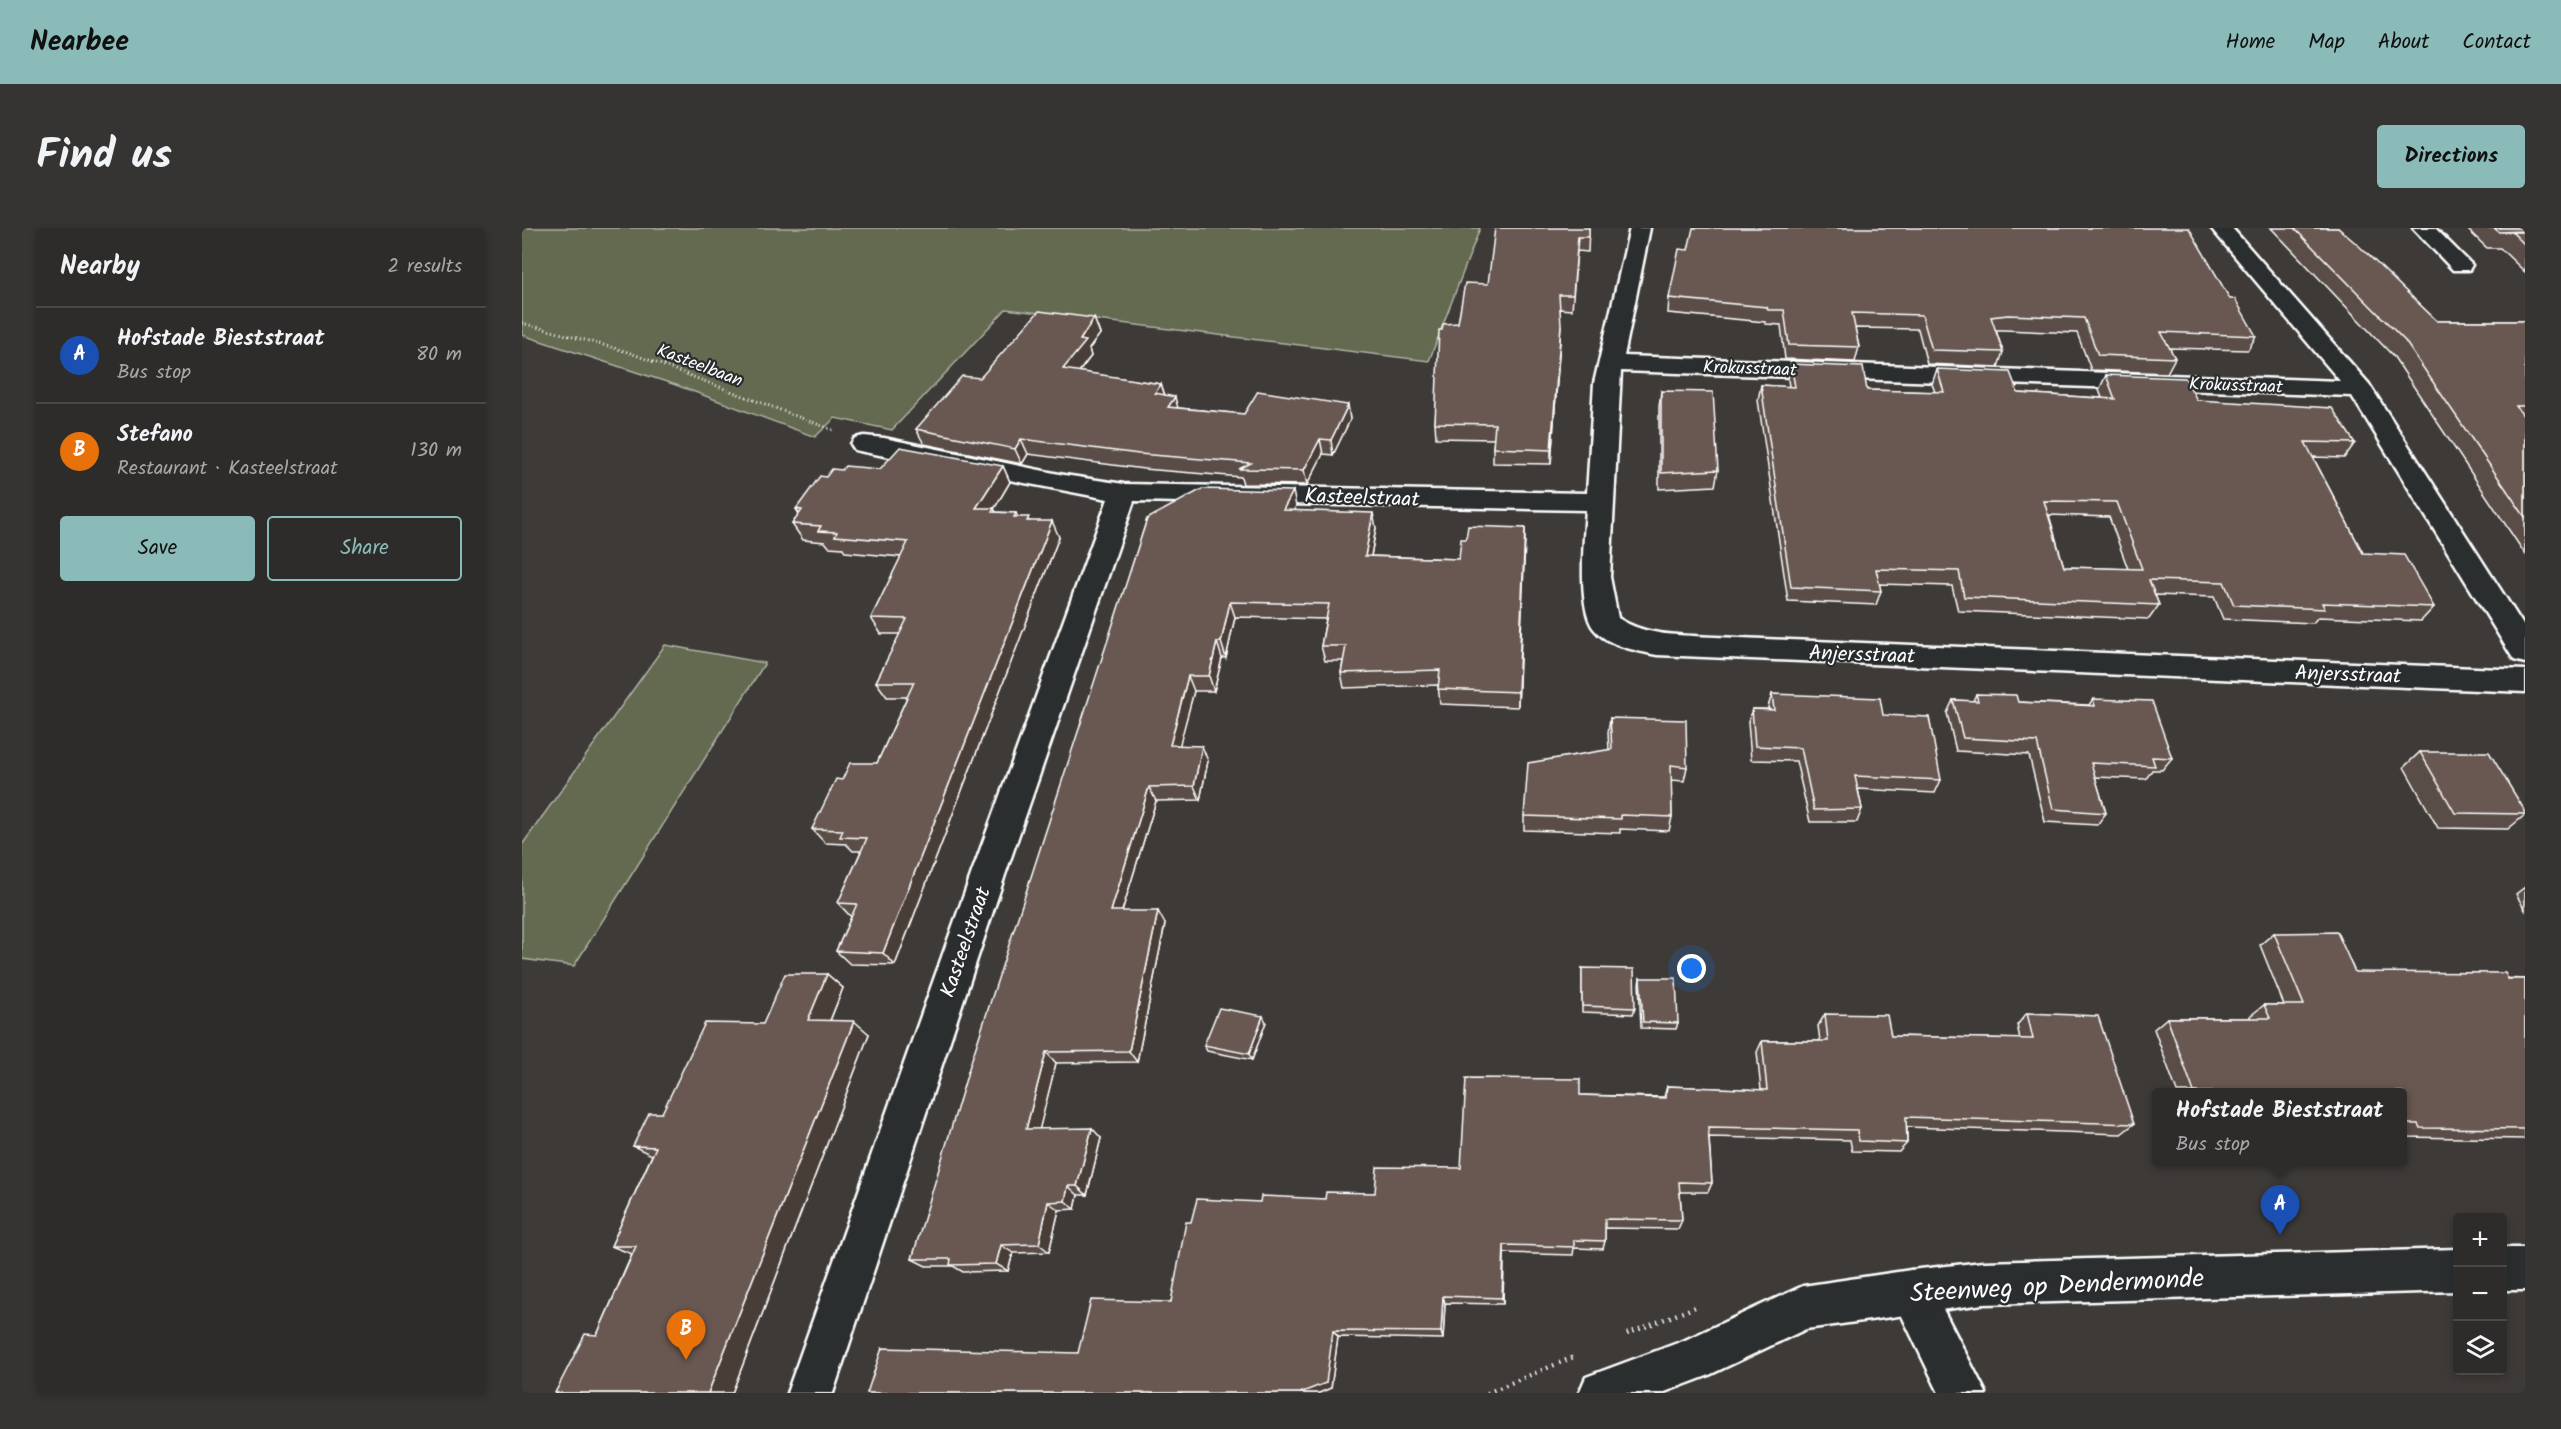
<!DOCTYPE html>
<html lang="en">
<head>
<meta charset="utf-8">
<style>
  :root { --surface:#2e2c2a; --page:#363432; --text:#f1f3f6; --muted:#a7a7a8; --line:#494847; --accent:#8bbbb9 }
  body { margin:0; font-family:Kalam,sans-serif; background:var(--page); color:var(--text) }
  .controls { position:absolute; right:18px; bottom:18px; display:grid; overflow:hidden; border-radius:6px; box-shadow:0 3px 9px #0003 }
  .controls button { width:54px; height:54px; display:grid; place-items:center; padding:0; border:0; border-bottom:2px solid var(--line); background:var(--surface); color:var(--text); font:30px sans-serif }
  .you { position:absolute; left:1170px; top:741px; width:21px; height:21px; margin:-15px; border:4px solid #fff; border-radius:50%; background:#1a73e8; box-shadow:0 0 0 9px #1a73e833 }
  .badge { display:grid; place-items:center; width:39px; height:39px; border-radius:50%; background:var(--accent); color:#fff; font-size:20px; font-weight:700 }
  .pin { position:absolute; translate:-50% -50px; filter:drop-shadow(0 2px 3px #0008) }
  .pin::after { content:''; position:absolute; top:32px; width:21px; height:18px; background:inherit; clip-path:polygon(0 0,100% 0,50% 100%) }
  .popup { position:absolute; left:1630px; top:860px; width:255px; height:78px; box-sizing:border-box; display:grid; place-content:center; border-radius:6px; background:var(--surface); filter:drop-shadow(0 2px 4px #0005); font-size:20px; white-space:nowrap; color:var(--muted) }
  .popup b { font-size:22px; color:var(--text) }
  .popup::after { content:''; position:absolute; left:50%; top:100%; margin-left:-12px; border:12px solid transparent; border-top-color:var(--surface) }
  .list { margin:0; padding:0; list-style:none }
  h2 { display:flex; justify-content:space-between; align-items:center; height:78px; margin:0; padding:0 24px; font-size:26px }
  h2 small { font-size:20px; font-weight:400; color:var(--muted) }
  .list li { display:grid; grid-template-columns:39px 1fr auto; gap:18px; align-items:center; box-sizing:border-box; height:96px; padding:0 24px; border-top:2px solid var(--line) }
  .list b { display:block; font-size:22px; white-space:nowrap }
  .list p { margin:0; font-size:20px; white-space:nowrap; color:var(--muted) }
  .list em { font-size:20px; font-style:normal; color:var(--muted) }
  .actions { display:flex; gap:12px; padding:18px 24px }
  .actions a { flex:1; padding:14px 0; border:2px solid var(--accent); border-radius:6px; text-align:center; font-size:21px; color:var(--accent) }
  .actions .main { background:var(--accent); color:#111 }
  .icon { flex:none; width:33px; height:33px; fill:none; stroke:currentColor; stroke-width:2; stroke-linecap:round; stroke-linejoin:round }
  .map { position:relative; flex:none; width:2003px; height:1165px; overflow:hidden; border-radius:6px }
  header { display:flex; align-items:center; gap:36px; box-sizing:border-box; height:84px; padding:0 30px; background:var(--accent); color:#111 }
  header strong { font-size:28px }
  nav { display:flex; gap:33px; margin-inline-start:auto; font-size:21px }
  .intro { display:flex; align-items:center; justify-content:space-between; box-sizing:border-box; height:144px; padding:0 36px }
  h1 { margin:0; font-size:42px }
  .button { padding:15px 27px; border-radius:6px; background:var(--accent); color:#111; font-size:21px; font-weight:700 }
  main { display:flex; gap:36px; padding:0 36px }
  aside { flex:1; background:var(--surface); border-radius:6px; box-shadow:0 3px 9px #0003 }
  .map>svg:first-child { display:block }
  .green { fill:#636a50; stroke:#b1b4a8; stroke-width:1.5 }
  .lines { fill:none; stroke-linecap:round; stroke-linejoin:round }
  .street-casing { stroke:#fff; stroke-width:5 }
  .secondary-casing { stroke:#fff; stroke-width:5 }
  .path-far1 { stroke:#fff; stroke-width:3; stroke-dasharray:1 3; stroke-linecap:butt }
  .path { stroke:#fff; stroke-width:4.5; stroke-dasharray:1.5 5; stroke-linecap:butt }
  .street { fill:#2a2d2e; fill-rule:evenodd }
  .secondary { fill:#2a2d2e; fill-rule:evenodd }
  .wall { fill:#5a4d46; stroke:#fff; stroke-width:1.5; fill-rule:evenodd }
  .shaded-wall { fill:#4a3e39; stroke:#fff; stroke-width:1.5 }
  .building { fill:#695951; stroke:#fff; stroke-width:1.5; fill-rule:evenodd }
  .labels { text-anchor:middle; stroke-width:4.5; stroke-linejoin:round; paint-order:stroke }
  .far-street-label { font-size:18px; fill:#fff; stroke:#2a2d2e }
  .street-label { font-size:21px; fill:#fff; stroke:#2a2d2e }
  .near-street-label { font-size:26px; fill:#fff; stroke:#2a2d2e }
</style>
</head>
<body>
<header>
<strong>Nearbee</strong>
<nav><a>Home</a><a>Map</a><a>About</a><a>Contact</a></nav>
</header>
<div class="intro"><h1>Find us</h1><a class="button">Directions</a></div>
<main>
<aside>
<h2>Nearby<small>2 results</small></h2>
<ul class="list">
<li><span class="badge" style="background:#1a4fb4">A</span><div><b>Hofstade Bieststraat</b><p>Bus stop</p></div><em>80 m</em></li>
<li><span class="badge" style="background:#e8710a">B</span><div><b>Stefano</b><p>Restaurant · Kasteelstraat</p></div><em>130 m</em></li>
</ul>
<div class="actions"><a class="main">Save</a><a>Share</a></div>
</aside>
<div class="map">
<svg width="2003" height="1165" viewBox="0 0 2003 1165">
  <rect width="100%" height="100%" fill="#3d3a38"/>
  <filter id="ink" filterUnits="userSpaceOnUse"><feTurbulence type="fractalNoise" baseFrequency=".0167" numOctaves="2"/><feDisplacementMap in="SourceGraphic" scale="12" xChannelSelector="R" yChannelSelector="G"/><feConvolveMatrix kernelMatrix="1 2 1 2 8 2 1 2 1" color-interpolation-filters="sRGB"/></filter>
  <g filter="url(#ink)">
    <path class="green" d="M0 0H958L907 133 484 81 370 202 313 190 293 209 154 157 0 107Z
      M143 417 243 435 52 738 0 731V617Z"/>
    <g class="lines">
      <g class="street-casing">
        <path id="street" d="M1108 0H1128L1102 128 1818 153 1689 0H1710L1847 156 2003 400V435L1992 432 1830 168 1099 143 1088 349 1096 390C1125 409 1160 407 1193 409L2003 442V464L1135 427C1116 423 1085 418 1072 401 1055 380 1062 309 1064 282L612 273 483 647 311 1165H265L449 647 586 271 342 224 333 222 329 216 333 210 342 208 362 210 542 247 602 256 1065 265 1072 155Z
          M1891 0H1913L1950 37 1947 42H1931Z
          M1389 1042 1404 1048 1464 1165H1417L1368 1063 1374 1048Z"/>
      </g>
      <g class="secondary-casing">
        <path id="secondary" d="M1980 1020H2003V1062H1980Z
          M1936 1021V1063L1461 1076 1284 1101 1185 1148 1140 1165H1057L1064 1149 1161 1113 1281 1058 1389 1042 1461 1034Z"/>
      </g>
      <path class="path-far1" d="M0 95 103 123 311 202"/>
      <path class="path" d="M1105 1106 1176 1078
        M965 1165 1054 1128"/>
      <use href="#street" class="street"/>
      <use href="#secondary" class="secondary"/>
    </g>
    <path class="wall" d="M1067 0 1066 24 1055 23 1050 82 1038 81V112L1029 236 971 235V220L972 211 914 210 913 195 920 102 936 95 966 56Z
      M1749 0H1816L1915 93H2003V326L1872 129Z
      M1944 0H2003V44L1978 20H1965Z
      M1147 70 1708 71 1734 108 1726 122 1647 120 1653 130 1645 145 1569 142 1555 105 1481 102H1474L1481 124 1476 139 1405 136 1396 101 1333 100 1337 119 1333 134 1263 131 1259 97 1243 96V94L1146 85Z
      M572 90 578 106 567 121 569 128 557 144 639 156 643 167 656 180 722 186 826 177 828 192 811 227 801 226 785 257 721 256 719 249 622 241 506 226 500 236 402 216 394 201 458 150Z
      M1269 136 1345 162 1413 164 1410 156 1415 141 1496 165 1580 170 1577 162 1584 147 1833 215 1822 230 1791 229 1841 325 1912 379 1899 393 1796 389 1791 395 1701 391 1692 369 1633 367 1637 377 1627 391 1436 383 1430 358 1357 356 1359 363 1354 377 1266 373 1236 172 1239 157 1267 159 1266 151ZM1527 287 1587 289 1606 341 1542 339Z
      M1139 163 1196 242 1193 258 1137 261V179Z
      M481 238 488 254 472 281 474 284 494 285 496 289 508 293 537 309 373 737 328 736 314 723 329 689 316 675 339 623H331L324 616 303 615 290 601 320 552 355 535 385 469H365L354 454 378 406H359L349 390 379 329 323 324 321 320 307 319 303 314 281 312 270 296 277 286 274 281 304 249 320 242Z
      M774 278 772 282 854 300 849 328 937 331 944 311 1003 300 996 479 918 476 916 457 822 460 819 445 821 433H803L799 418 804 391 713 389 704 430H700L692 463H672L657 517 686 533 678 572 634 573 600 683 643 696 615 834 534 835 517 901 579 910 565 967H556L553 981 537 982 527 1024 491 1025 486 1043 441 1044 431 1038H404L390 1031 625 291Z
      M1250 466 1361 487 1419 552 1413 565 1336 561 1340 581 1335 594H1288L1274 533 1229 532 1226 494 1230 481H1247L1246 479Z
      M1454 466 1496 474 1567 477 1571 471 1650 530 1640 542H1630L1624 551 1573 549 1584 585 1575 597 1523 594 1507 527 1434 523 1425 485 1431 472 1451 473Z
      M1088 490 1165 539 1162 553 1149 552 1150 589 1147 603 1098 601V605L1002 602V588L1087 522 1086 505Z
      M1898 524 2003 583V587L1986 601 1916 600 1882 539Z
      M2003 659V682L1994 666Z
      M1752 705 1833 744 2003 751V911L1881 909V864H1655L1632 801 1645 790H1728V788L1742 777H1762L1738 717Z
      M1060 740 1113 780 1111 786 1060 784Z
      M305 746 321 760 308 793 347 806 210 1165H33L75 1107 110 1026 89 1018 130 927 111 918 140 885 241 796Z
      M1118 750 1156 795 1154 801 1119 800 1117 756Z
      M1505 785 1612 896 1599 906 1385 899V915L1377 924 1330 923 1328 912 1187 909 1190 955 1186 964H1158L1160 992 1156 1001 1083 1000V1013L1081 1021 1052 1020 1051 1027 982 1025 981 1076 923 1075 921 1111 816 1109 809 1160 797 1165H345L556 1125 649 1074 669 994 738 974 803 971 853 965 939 940 1058 867 1142 869 1145 858 1239 862 1235 824 1240 813H1298L1296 798 1303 786 1369 808 1498 811 1495 797Z
      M744 794 730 832 685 823 682 817Z"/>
    <path class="shaded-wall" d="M572 90 578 106 567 121 569 128 547 157 541 141 558 112Z
      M1039 97 1038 112 1029 236V222Z
      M639 156 644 171 633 165Z
      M653 169 657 184 646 179Z
      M826 177 828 192 811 227 809 212Z
      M499 211 506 226 500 236 493 221Z
      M798 211 801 226 785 257 782 242Z
      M481 238 488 254 472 281 480 296 454 280Z
      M771 263 774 278 765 298 761 282Z
      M851 285 854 300 846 344 843 328Z
      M530 293 537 309 373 737 361 725Z
      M1003 300V315L996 479V464Z
      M708 374 713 389 704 430 699 414Z
      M695 414 700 430 692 463 687 448Z
      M666 448 672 463 654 531 648 517Z
      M680 518 686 533 678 572 672 558Z
      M627 559 634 573 596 696 589 683Z
      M636 683 643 696 615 834 607 823Z
      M305 746 321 760 303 805 286 792Z
      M741 788 744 794 730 832 727 826Z
      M332 793 347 806 210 1165H186Z
      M524 824 534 835 515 911 504 901Z
      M570 900 579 910 565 967 555 958Z
      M546 958 556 967 553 981 543 973Z
      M526 974 537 982 527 1024 517 1016Z
      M479 1017 491 1025 486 1043 474 1036Z
      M982 1017V1025L981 1076 980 1070Z
      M921 1068 923 1075 921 1111 919 1104Z
      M811 1103 816 1109 809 1160 797 1165H778Z"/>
    <path class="building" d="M973 0H1067V9H1056L1051 67H1037L1039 97 1029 222 971 220 973 196 913 195 917 102H920L921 96 936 95 943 55 966 56Z
      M1171 0H1667L1708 71H1713L1734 108 1639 104 1653 130 1576 127 1562 90 1486 87 1469 89 1481 124 1410 122 1400 87 1330 85 1337 119 1267 117 1262 82H1246L1245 79 1147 70 1157 21 1166 22Z
      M1772 0H1816L1836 17 1915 93H2003V178H1994L2003 190V289L1883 113Z
      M1972 0H2003V3L1977 4Z
      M1990 4H2003V17Z
      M517 83 572 90 558 112 564 113 541 141 639 156 633 165 653 169 646 179 722 186 736 163 826 177 809 212 798 211 782 242 717 241 729 235 617 226 499 211 493 221 394 201 440 148 458 150Z
      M1269 136 1341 139 1345 162 1422 164 1415 141 1488 144 1496 165 1593 171 1584 147 1663 150 1675 172 1810 180 1833 215 1783 214 1841 325 1882 327 1912 379 1800 375 1803 381 1712 377 1702 354 1627 352 1637 377 1442 369 1437 343 1354 341 1359 363 1269 359 1239 157 1273 159ZM1522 273 1595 274 1620 341 1542 339Z
      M1139 163 1191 164 1196 242 1139 245Z
      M378 219 481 238 454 280H472L470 284 494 285 492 289H507L505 293H530L361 725 314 723 335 676 316 675 345 610 318 609 321 602 290 601 314 551 320 552 328 535H355L392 454H354L385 391 349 390 386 314 313 308 315 304 296 303 299 298 270 296 280 282 274 281 298 248 304 249 310 241 320 242 323 238 358 241Z
      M680 261 771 263 761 282 851 285 843 328 937 331 939 311H944L946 298 1003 300 996 464 916 461 918 442 819 445 824 418H799L807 376 708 374 699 414H695L687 448H666L648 517 680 518 672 558 627 559 589 683H636L607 823 524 824 504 901 570 900 555 958H546L543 973 526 974 517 1016 479 1017 474 1036 428 1037 429 1031H390L448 837 625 291Z
      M1250 466 1358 470 1361 487 1407 489 1419 552 1333 548 1340 581 1292 582 1279 520 1233 518 1230 481 1252 482Z
      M1454 466 1494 467 1496 474 1573 478 1571 471 1630 473 1650 530 1630 529 1633 538 1569 535 1584 585 1531 581 1515 514 1441 510 1431 472 1456 473Z
      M1088 490 1164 492 1165 539 1149 537 1150 589 1099 587V591L1002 588 1006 535 1090 521Z
      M1898 524H1967L2003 583V586L1933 585Z
      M1815 704 1833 744 1983 745 1986 751H2003V901L1898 900 1896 896H1881V864H1672L1645 790H1748L1742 777H1782L1752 705Z
      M1060 740 1112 741 1113 780 1060 778Z
      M263 746H305L286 792 332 793 186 1165H33L63 1106 75 1107 114 1018H89L134 919 111 918 127 885H140L183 795 241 796Z
      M1118 750H1154L1156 795 1121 794Z
      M697 780 741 788 727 826 682 817Z
      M1505 785 1576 788 1612 896 1384 889 1385 915 1337 913 1335 902 1186 899 1190 955 1157 954 1160 992 1083 991V1013L1052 1012V1019L982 1017 980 1070 921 1068 919 1104 811 1103 804 1155 778 1165H345L360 1120 556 1125 569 1072 649 1074 664 994H669L675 971 738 974 739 968 803 971 804 964 853 965 855 939 939 940 944 850 1058 851V867L1144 870 1145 858 1245 862 1240 813H1306L1303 786 1365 787 1369 808 1511 811Z"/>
  </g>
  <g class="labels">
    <g class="far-street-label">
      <text transform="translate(178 137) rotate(21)" y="6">Kasteelbaan</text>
      <text transform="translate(1228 140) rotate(2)" y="6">Krokusstraat</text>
      <text transform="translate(1714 157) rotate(2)" y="6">Krokusstraat</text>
    </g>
    <g class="street-label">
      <text transform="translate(840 269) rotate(2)" y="7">Kasteelstraat</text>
      <text transform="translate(1340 426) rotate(2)" y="7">Anjersstraat</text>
      <text transform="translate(1826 446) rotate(2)" y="7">Anjersstraat</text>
      <text transform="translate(443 714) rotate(-71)" y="7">Kasteelstraat</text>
    </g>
    <g class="near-street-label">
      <text transform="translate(1535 1057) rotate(-3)" y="9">Steenweg op Dendermonde</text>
    </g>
  </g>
</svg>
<div class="controls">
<button>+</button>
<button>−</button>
<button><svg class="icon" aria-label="layers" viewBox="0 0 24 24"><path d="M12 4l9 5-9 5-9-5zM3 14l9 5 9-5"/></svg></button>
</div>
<div class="you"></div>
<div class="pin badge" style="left:1758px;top:1007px;background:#1a4fb4">A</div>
<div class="popup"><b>Hofstade Bieststraat</b>Bus stop</div>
<div class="pin badge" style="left:164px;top:1132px;background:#e8710a">B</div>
</div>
</main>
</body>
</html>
